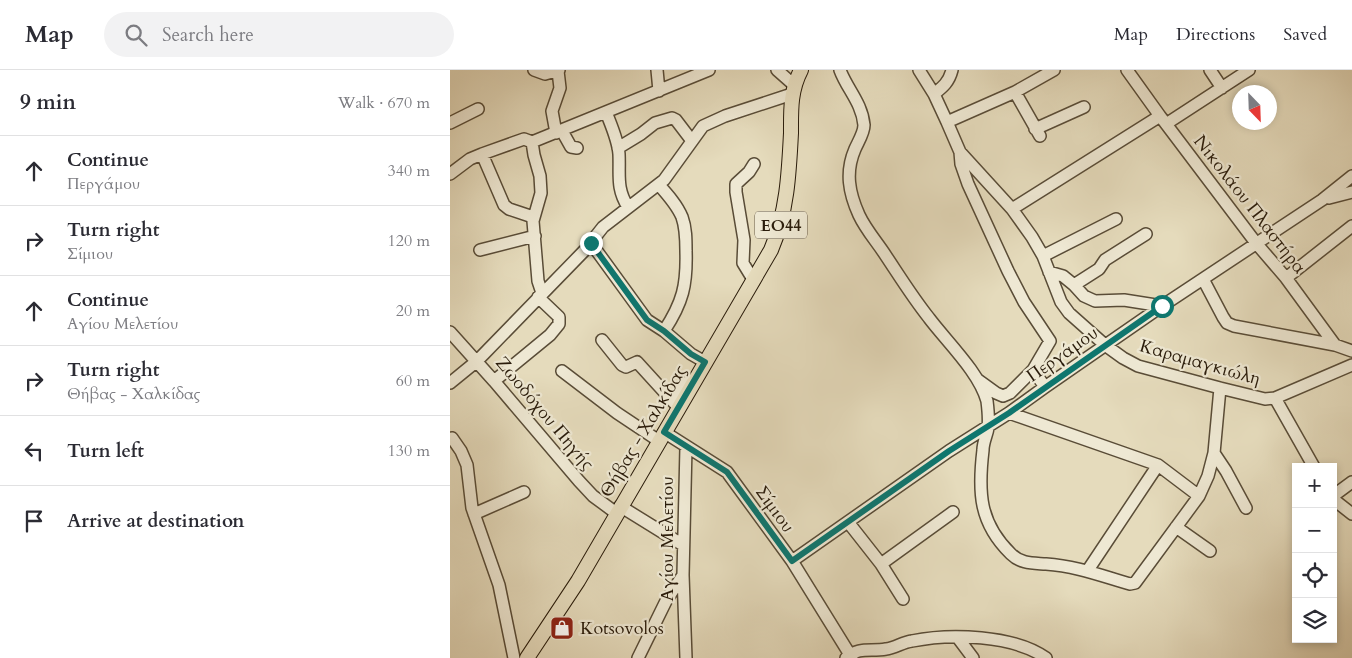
<!DOCTYPE html>
<html lang="en">
<head>
<meta charset="utf-8">
<style>
  :root { --surface:#fff; --page:#f2f2f3; --text:#2b2b33; --muted:#7c7c81; --line:#e1e1e2 }
  body { margin:0; font-family:Cardo,serif; background:var(--page); color:var(--text) }
  .controls { position:absolute; right:15px; bottom:15px; display:grid; overflow:hidden; border-radius:0px; box-shadow:0 2px 8px #0003 }
  .controls button { width:45px; height:45px; display:grid; place-items:center; padding:0; border:0; border-bottom:1px solid var(--line); background:var(--surface); color:var(--text); font:25px sans-serif }
  .compass { position:absolute; left:782px; top:15px; width:45px; height:45px; border-radius:50%; background:var(--surface); box-shadow:0 2px 8px #0003; rotate:157deg }
  .stop { position:absolute; width:15px; height:15px; margin:-11px; border:4px solid #0f766e; border-radius:50%; background:#fff }
  .stop.end { background:#0f766e; border-color:#fff; box-shadow:0 1px 5px #0008 }
  .list { margin:0; padding:0; list-style:none }
  h2 { display:flex; justify-content:space-between; align-items:center; height:65px; margin:0; padding:0 20px; font-size:21px }
  h2 small { font-size:16px; font-weight:400; color:var(--muted) }
  .list li { display:grid; grid-template-columns:32px 1fr auto; gap:15px; align-items:center; box-sizing:border-box; height:70px; padding:0 20px; border-top:1px solid var(--line) }
  .list b { display:block; font-size:19px; white-space:nowrap }
  .list p { margin:0; font-size:16px; white-space:nowrap; color:var(--muted) }
  .list em { font-size:16px; font-style:normal; color:var(--muted) }
  .icon { flex:none; width:28px; height:28px; fill:none; stroke:currentColor; stroke-width:2; stroke-linecap:round; stroke-linejoin:round }
  .map { position:relative; flex:none; width:902px; height:588px; overflow:hidden }
  header { display:flex; align-items:center; gap:30px; box-sizing:border-box; height:70px; padding:0 25px; background:var(--surface); border-bottom:1px solid var(--line) }
  header strong { font-size:24px }
  nav { display:flex; gap:28px; margin-inline-start:auto; font-size:18px }
  .search { width:350px; height:45px; background:var(--page); display:flex; align-items:center; gap:12px; box-sizing:border-box; padding:0 18px; border-radius:28px; color:var(--muted); font-size:19px }
  main { display:flex }
  aside { flex:1; background:var(--surface) }
  .map>svg:first-child { display:block }
  .lines { fill:none; stroke-linecap:round; stroke-linejoin:round }
  .minor-casing { stroke:#594c37; stroke-width:14 }
  .major-casing { stroke:#2a1c0b; stroke-width:16 }
  .minor { stroke:#eee8d3; stroke-width:11 }
  .major { stroke:#e5dbbc; stroke-width:14 }
  .route { stroke:#0f766e; stroke-width:6 }
  .labels { text-anchor:middle; stroke-width:4.5; stroke-linejoin:round; paint-order:stroke }
  .shield { fill:#eee8d3; stroke:#655947; stroke-width:1 }
  .shield-label { font-size:16px; font-weight:bold; fill:#2a1c0b }
  .street-label { font-size:18px; fill:#2a1c0b; stroke:#eee8d3 }
  .poi-label { font-size:18px; fill:#2a1c0b; stroke:#eee8d3; text-anchor:start }
</style>
</head>
<body>
<header>
<strong>Map</strong>
<div class="search"><svg class="icon" aria-label="search" viewBox="0 0 24 24"><circle cx="10" cy="10" r="6"/><path d="M15 15l6 6"/></svg>Search here</div>
<nav><a>Map</a><a>Directions</a><a>Saved</a></nav>
</header>
<main>
<aside>
<h2>9 min<small>Walk · 670 m</small></h2>
<ul class="list">
<li><svg class="icon" aria-label="ahead" viewBox="0 0 24 24"><path d="M12 20V5M6 11l6-6 6 6"/></svg><div><b>Continue</b><p>Περγάμου</p></div><em>340 m</em></li>
<li><svg class="icon" aria-label="right" viewBox="0 0 24 24"><path d="M7 20v-9h11M14 6l5 5-5 5"/></svg><div><b>Turn right</b><p>Σίμιου</p></div><em>120 m</em></li>
<li><svg class="icon" aria-label="ahead" viewBox="0 0 24 24"><path d="M12 20V5M6 11l6-6 6 6"/></svg><div><b>Continue</b><p>Αγίου Μελετίου</p></div><em>20 m</em></li>
<li><svg class="icon" aria-label="right" viewBox="0 0 24 24"><path d="M7 20v-9h11M14 6l5 5-5 5"/></svg><div><b>Turn right</b><p>Θήβας - Χαλκίδας</p></div><em>60 m</em></li>
<li><svg class="icon" aria-label="left" viewBox="0 0 24 24"><path d="M17 20v-9H6M10 6l-5 5 5 5"/></svg><div><b>Turn left</b></div><em>130 m</em></li>
<li><svg class="icon" aria-label="arrive" viewBox="0 0 24 24"><path d="M6 21V4h12l-3 4 3 4H6"/></svg><div><b>Arrive at destination</b></div></li>
</ul>
</aside>
<div class="map">
<svg width="902" height="588" viewBox="0 0 902 588">
  <rect width="100%" height="100%" fill="#e5dbbc"/>
  <filter id="stains"><feTurbulence type="fractalNoise" baseFrequency=".004" numOctaves="4"/><feColorMatrix values="0 0 0 0 .2 0 0 0 0 .09 0 0 0 0 .02 0 0 0 .5 -.17"/></filter>
  <radialGradient id="worn" r=".72"><stop offset=".6" stop-color="#630" stop-opacity="0"/><stop offset="1" stop-color="#630" stop-opacity=".3"/></radialGradient>
  <g class="lines">
    <g class="minor-casing">
      <path id="minor" d="M84 0 95 4 109 0
        M207 0 209 21
        M327 0 344 15
        M390 0C397 19 412 33 414 55 414 63 408 72 405 79 395 102 399 123 409 145 416 160 427 172 436 186 450 207 463 228 479 248 497 272 529 302 537 331 538 339 539 350 538 358 537 365 533 372 533 380 528 422 529 453 561 484 571 494 583 493 596 494 626 496 652 506 680 514L685 513 749 426 758 406 764 383 770 318
        M469 0 484 24 497 52 510 82 511 94 518 114 558 201 574 232 600 271 583 300 595 317
        M677 0 710 46 806 173 836 208 885 275 902 281
        M760 0 772 18
        M565 22 590 66
        M484 24C493 17 499 12 502 0
        M156 42C161 55 168 70 169 84 170 105 166 118 178 137
        M497 52 565 22 604 0
        M0 53 28 39
        M716 54 799 0
        M585 59 634 37
        M112 61 121 77 127 78
        M106 63 102 41 110 18 108 1
        M168 78 191 64 205 53 222 48 226 50 242 71
        M510 82 562 139 582 167 593 186 611 232 619 243 655 275 673 288 688 296 770 318 815 329 825 328 864 397
        M32 84 54 135 59 139 83 147
        M0 104 20 89 32 84 74 69 82 72
        M209 115C218 125 227 135 232 147 236 158 236 169 236 181 237 215 233 232 214 261
        M879 128 902 122
        M562 139 710 46
        M141 173 197 250 214 261 241 284 255 292
        M30 180 85 166
        M593 186 666 149
        M599 202 613 206 624 215 634 226 645 231 674 230 712 236
        M836 208 902 156
        M753 209 773 247 777 253 784 256 885 275
        M304 211 293 193 294 170 286 122V114L299 102 304 94
        M624 215 649 199 655 190 696 164
        M92 223 88 211 83 151 91 123 90 106 84 85 82 72 259 0
        M0 262 44 311 129 411 143 426 166 443
        M152 270 172 295 176 297 187 292 228 337
        M112 301 167 343 209 371
        M528 310 546 323 553 326 560 323 583 300
        M44 311 100 265 109 254V247L88 227
        M0 313 27 291 134 181 153 157 214 110 253 56 275 46 342 24
        M825 328 902 295
        M230 334 228 324 235 313 243 311
        M559 343 708 395 749 426
        M214 362 277 402 342 491 402 588
        M2 368 11 381 17 395 22 438 49 515 64 588
        M236 377 233 505 236 588
        M764 383 776 401 796 438
        M883 426 902 412
        M883 429 902 444
        M170 436 233 475
        M24 444 74 422
        M398 452 431 494 453 529
        M726 457 760 481
        M342 491 499 381 559 343 595 317 712 236 872 130 902 106
        M431 494 503 442
        M638 500 708 395
        M508 568 523 588
        M188 588 216 531 233 505
        M396 588C410 576 420 582 436 579 445 578 453 572 462 571 500 563 564 565 596 588"/>
    </g>
    <g class="major-casing">
      <path id="major" d="M77 588 128 511 321 180C337 143 339 103 341 63 341 41 340 21 351 0"/>
    </g>
    <use href="#minor" class="minor"/>
    <use href="#major" class="major"/>
  </g>
  <g class="lines">
    <path class="route" d="M141 173 197 250 214 261 241 284 255 292 214 362 277 402 342 491 499 381 559 343 712 236"/>
  </g>
  <defs>
    <g id="shop-square" transform="scale(1.25)"><rect x="-9" y="-9" width="18" height="18" rx="4" fill="#8f2418" stroke="#eee8d3"/><path d="M-5-2.5h2.3a2.7 3.5 0 0 1 5.4 0H5L5.5 6h-11ZM-1.5-2.5h3a1.5 2.3 0 0 0-3 0Z" fill="#fff"/></g>
  </defs>
  <g fill-rule="evenodd">
    <use href="#shop-square" x="112" y="558"/>
  </g>
  <g class="labels">
    <rect class="shield" x="305" y="141.5" width="52" height="27" rx="4"/>
    <g class="shield-label">
      <text x="331" y="161">ΕΟ44</text>
    </g>
    <g class="street-label">
      <text transform="translate(800 134) rotate(52)" y="6">Νικολάου Πλαστήρα</text>
      <text transform="translate(612 284) rotate(-35)" y="6">Περγάμου</text>
      <text transform="translate(750 292) rotate(16)" y="6">Καραμαγκιώλη</text>
      <text transform="translate(95 343) rotate(50)" y="6">Ζωοδόχου Πηγής</text>
      <text transform="translate(193 361) rotate(-59)" y="6">Θήβας - Χαλκίδας</text>
      <text transform="translate(325 439) rotate(54)" y="6">Σίμιου</text>
      <text transform="translate(217 469) rotate(-90)" y="6">Αγίου Μελετίου</text>
    </g>
    <g class="poi-label">
      <text x="130" y="564">Kotsovolos</text>
    </g>
  </g>
  <rect width="100%" height="100%" filter="url(#stains)"/>
  <rect width="100%" height="100%" fill="url(#worn)"/>
</svg>
<div class="controls">
<button>+</button>
<button>−</button>
<button><svg class="icon" aria-label="locate" viewBox="0 0 24 24"><circle cx="12" cy="12" r="6"/><path d="M12 2v4M12 18v4M2 12h4M18 12h4"/></svg></button>
<button><svg class="icon" aria-label="layers" viewBox="0 0 24 24"><path d="M12 4l9 5-9 5-9-5zM3 14l9 5 9-5"/></svg></button>
</div>
<svg class="compass" viewBox="-18 -18 36 36"><path d="M0-13l5 13h-10z" fill="#e53935"/><path d="M0 13l5-13h-10z" fill="#7c7c81"/></svg>
<div class="stop" style="left:712px;top:236px"></div>
<div class="stop end" style="left:141px;top:173px"></div>
</div>
</main>
</body>
</html>
